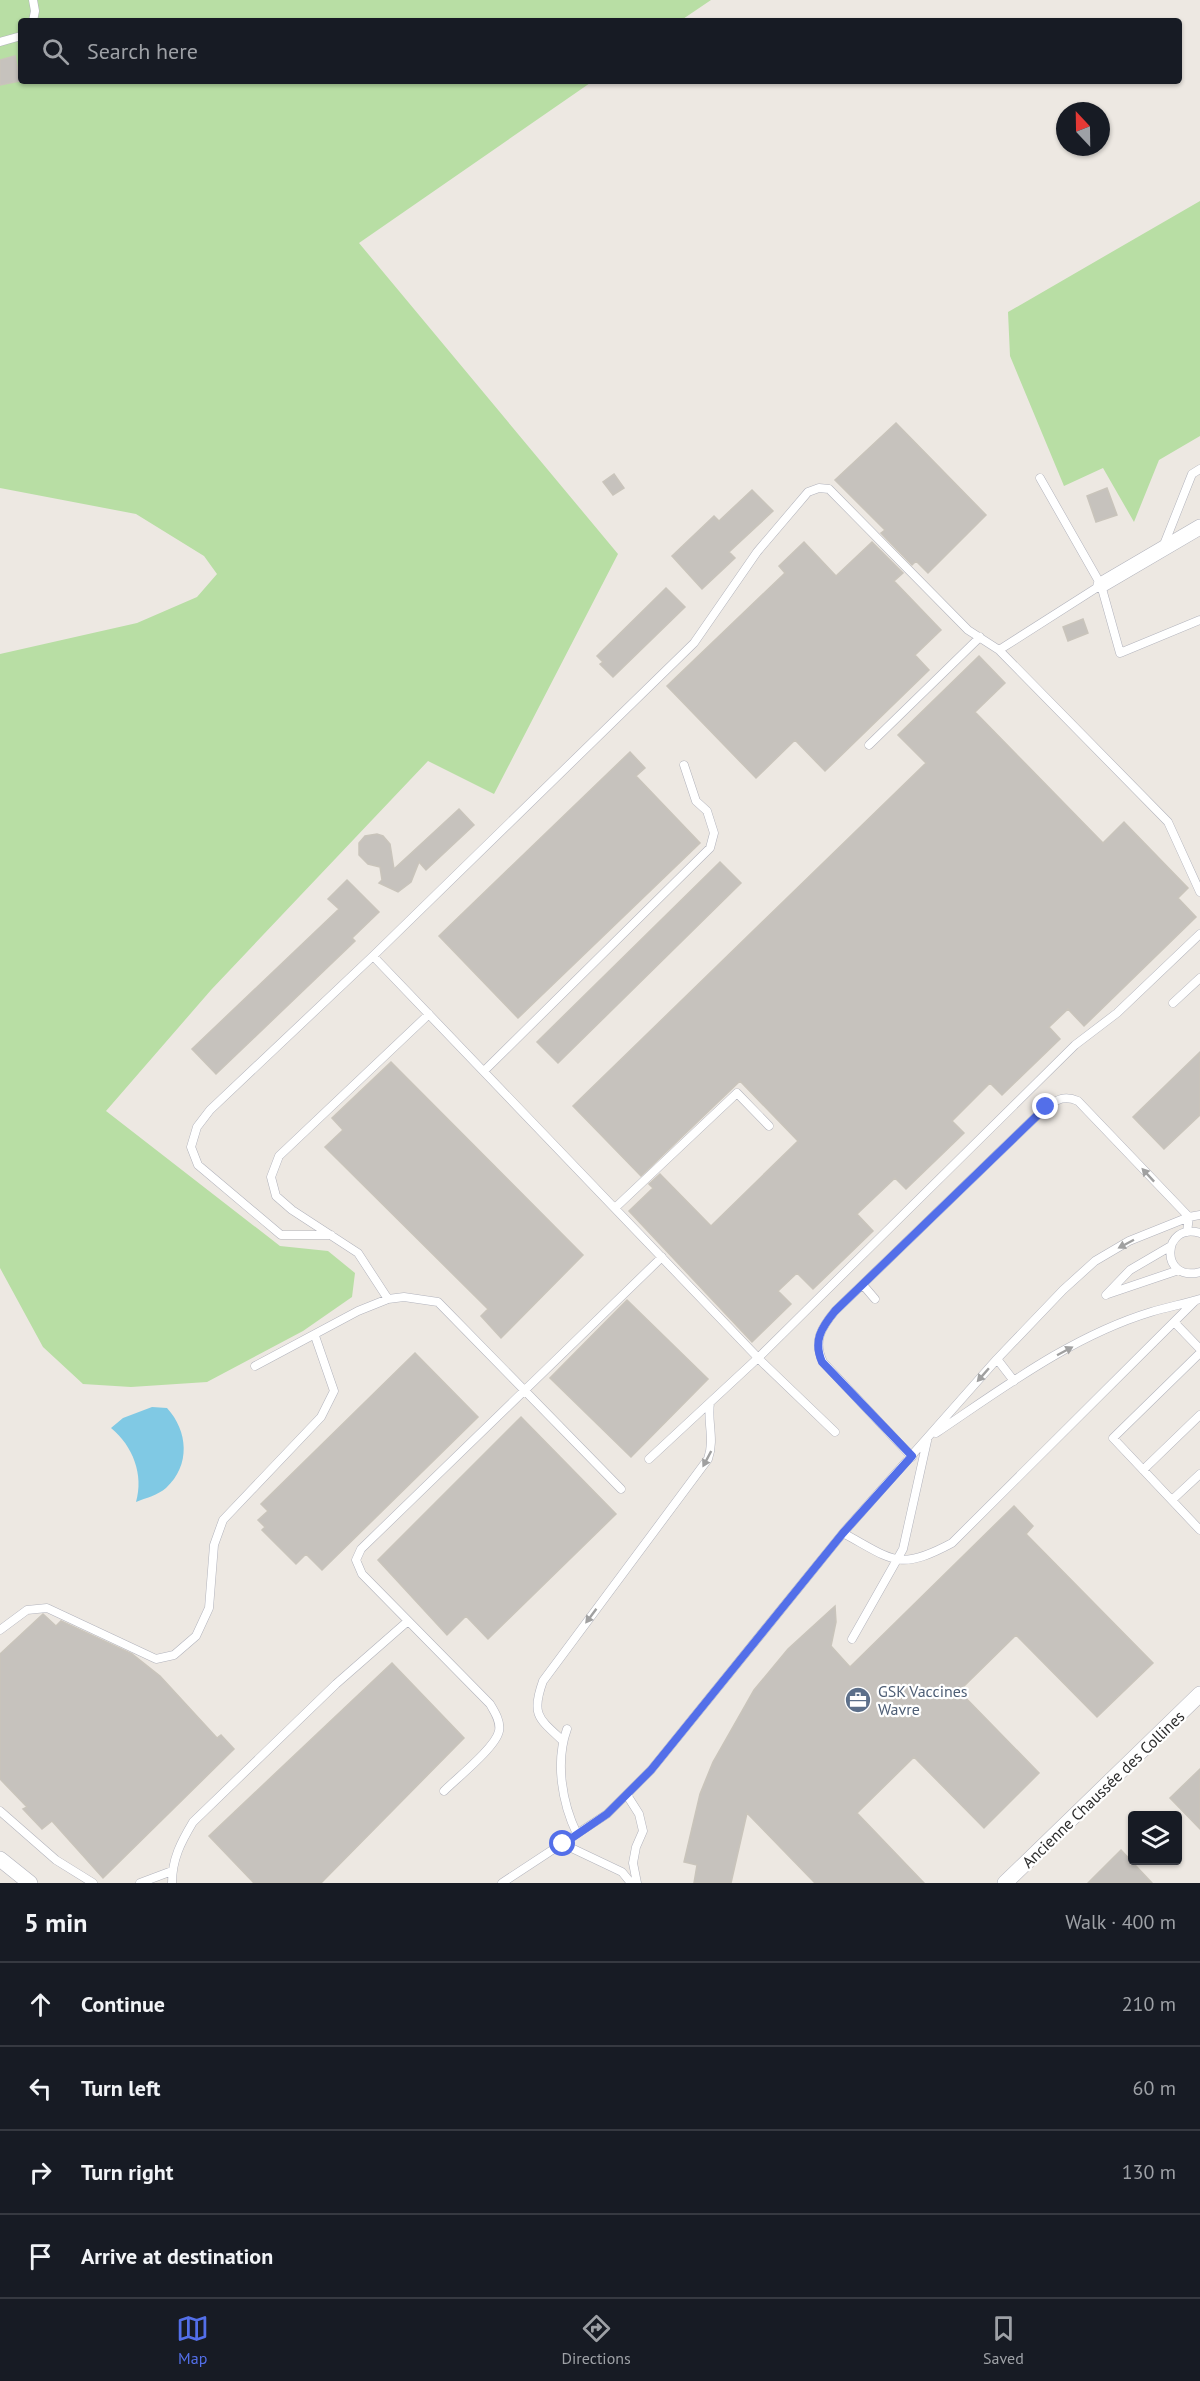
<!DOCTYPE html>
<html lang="en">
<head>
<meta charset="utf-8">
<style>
  :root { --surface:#171b24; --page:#242831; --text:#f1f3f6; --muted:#9ea1a6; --line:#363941; --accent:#536fe9 }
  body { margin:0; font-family:"PT Sans",sans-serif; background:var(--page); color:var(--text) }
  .controls { position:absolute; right:18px; bottom:18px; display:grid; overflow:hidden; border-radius:6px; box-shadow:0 2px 4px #0004 }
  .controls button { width:54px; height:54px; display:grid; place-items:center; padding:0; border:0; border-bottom:2px solid var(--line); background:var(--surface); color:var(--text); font:30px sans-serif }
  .compass { position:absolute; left:1056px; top:102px; width:54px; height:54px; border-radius:50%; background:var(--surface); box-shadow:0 2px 4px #0004; rotate:338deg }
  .stop { position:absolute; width:18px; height:18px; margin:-14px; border:4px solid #536fe9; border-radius:50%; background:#fff }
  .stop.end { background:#536fe9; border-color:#fff; box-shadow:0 2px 6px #0008 }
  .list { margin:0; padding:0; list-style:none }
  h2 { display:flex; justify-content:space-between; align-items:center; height:78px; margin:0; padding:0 24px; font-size:26px }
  h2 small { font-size:20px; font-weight:400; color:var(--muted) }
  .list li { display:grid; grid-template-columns:39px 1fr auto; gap:18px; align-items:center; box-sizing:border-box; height:84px; padding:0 24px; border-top:2px solid var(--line) }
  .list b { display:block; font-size:22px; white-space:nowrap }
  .list em { font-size:20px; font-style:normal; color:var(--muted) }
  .icon { flex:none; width:33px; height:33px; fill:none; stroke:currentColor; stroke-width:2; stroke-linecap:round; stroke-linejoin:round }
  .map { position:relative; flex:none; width:1200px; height:1883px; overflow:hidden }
  .search { position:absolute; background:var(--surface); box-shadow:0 2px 4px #0004; left:18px; right:18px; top:18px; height:66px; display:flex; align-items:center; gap:15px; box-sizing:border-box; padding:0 21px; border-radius:6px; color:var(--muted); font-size:22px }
  .sheet { height:414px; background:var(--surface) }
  nav { display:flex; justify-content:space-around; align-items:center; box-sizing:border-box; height:84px; border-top:2px solid var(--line); background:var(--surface); font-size:16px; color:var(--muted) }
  nav a { display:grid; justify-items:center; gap:3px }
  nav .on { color:var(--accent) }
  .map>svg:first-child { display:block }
  .green { fill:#b8dea4 }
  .water { fill:#80c9e4 }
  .building { fill:#c6c2bd; stroke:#c9c4bb; stroke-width:1.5 }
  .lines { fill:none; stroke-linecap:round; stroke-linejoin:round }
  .lane-casing { stroke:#b2b3bc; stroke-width:9 }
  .street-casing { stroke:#b2b3bc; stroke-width:16 }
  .lane { stroke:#fff; stroke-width:8 }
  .street { stroke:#fff; stroke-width:15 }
  .oneway { fill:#a0a0a0 }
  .route { stroke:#536fe9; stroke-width:8 }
  .labels { text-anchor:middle; stroke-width:4.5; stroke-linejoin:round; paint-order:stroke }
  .service-label { font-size:16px; fill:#4e5e75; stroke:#fff; text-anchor:start }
  .street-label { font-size:16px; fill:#2d2d2d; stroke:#fff }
</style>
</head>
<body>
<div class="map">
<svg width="1200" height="1883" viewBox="0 0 1200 1883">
  <rect width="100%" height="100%" fill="#ede8e2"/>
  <path class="green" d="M0 0H711L680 21H21V81H593L359 243 618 554 494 794 428 761 211 990 106 1111 280 1246 328 1251 355 1273 352 1297 303 1331 207 1382 131 1387 83 1384 43 1347 0 1268V654L137 623 197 597 217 574 204 556 136 514 0 488Z
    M1200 201V436L1159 460 1134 522 1103 468 1064 486 1010 356 1008 312Z"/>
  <path class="water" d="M152 1407 167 1408C188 1431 191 1465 166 1488 158 1495 146 1498 136 1502 144 1475 133 1446 111 1428L123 1418Z"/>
  <path class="building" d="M15 56 20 81 0 85V60Z
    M896 423 986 515 928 573 916 561 912 565 881 533 885 530 835 480Z
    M614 474 624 488 613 495 603 482Z
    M1107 488 1117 515 1096 522 1087 496Z
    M752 490 773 511 729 552 735 558 702 589 672 556 714 516 719 521Z
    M804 542 836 576 872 542 903 573 894 581 941 630 915 655 929 670 825 771 795 740 756 778 667 686 785 573 779 566Z
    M666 588 685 607 613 677 600 664 603 662 597 656Z
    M1083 619 1088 633 1068 641 1063 627Z
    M979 656 1005 683 975 712 1103 843 1124 822 1188 888 1178 898 1196 917 1084 1026 1068 1009 1049 1027 1060 1039 1002 1095 990 1083 952 1121 964 1133 906 1189 895 1178 857 1214 873 1231 813 1289 797 1273 778 1291 791 1304 752 1342 629 1211 653 1188 649 1184 660 1174 711 1226 798 1141 740 1081 641 1176 573 1106 926 763 898 735Z
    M630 752 645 768 636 776 700 843 518 1018 439 936Z
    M459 809 474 825 426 870 419 862 411 882 398 892 379 883 382 880 380 867 368 864 359 855V843L365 836 377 834 383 836 390 844 394 869Z
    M720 862 741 883 558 1063 537 1042Z
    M347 880 379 912 352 938 355 941 216 1074 192 1049 339 909 328 899Z
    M1200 1052V1115L1164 1149 1133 1117Z
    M391 1062 583 1255 501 1338 481 1316 488 1309 325 1147 343 1130 332 1118Z
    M627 1300 708 1379 631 1457 550 1378Z
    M415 1353 478 1417 322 1570 306 1554 296 1564 262 1530 265 1527 258 1520 268 1511 261 1504Z
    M521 1417 616 1514 488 1639 466 1616 447 1635 378 1560Z
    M1014 1506 1033 1526 1026 1534 1153 1663 1097 1717 1016 1635 959 1691 1039 1773 984 1828 914 1757 857 1813 924 1883H815L747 1813 731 1883H694L697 1865 684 1862 700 1794 713 1762 754 1690 788 1649 835 1606 836 1622 831 1646 850 1667Z
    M43 1614 56 1626 61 1621 132 1654 160 1676 217 1738 221 1735 234 1749 103 1878 52 1821 42 1829 23 1809 27 1807 0 1779V1654Z
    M392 1663 464 1738 321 1883H254L209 1836Z
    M1200 1769V1829L1170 1798Z
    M1121 1850 1152 1883H1088Z"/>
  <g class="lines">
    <g class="lane-casing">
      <path id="lane" d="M33 21 35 11 33 0
        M0 42 21 36
        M1040 478 1101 585 1120 653 1200 620
        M1163 547 1192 474 1200 469
        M999 650 1101 585
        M869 745 980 637
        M373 956 763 1363 835 1432
        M1173 1003 1200 978
        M484 1071 710 848 714 833 707 811 696 801 684 765
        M615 1208 737 1093 769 1126
        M1200 1233C1162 1221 1159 1283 1200 1272
        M331 1235H281L198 1165 191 1147 197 1127 210 1110 373 956 694 643 757 552 808 492 819 488 829 489 968 630 999 650 1168 822 1200 892
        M863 1285 875 1299
        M1108 1294 1179 1270
        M1106 1295 1130 1270 1171 1246
        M388 1299 358 1253 292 1210 276 1196 271 1177 279 1156 429 1014
        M1175 1323 1200 1349
        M1200 1353 1113 1438 1200 1530
        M997 1359 1014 1381
        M255 1366 358 1311 388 1299 404 1297 438 1302 621 1489
        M936 1433C1003 1388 1072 1336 1151 1312 1167 1307 1184 1304 1200 1299
        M912 1457 823 1362C813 1341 821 1328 835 1311L1046 1107C1058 1099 1065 1095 1078 1101L1189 1217 1187 1232
        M649 1459 759 1357 1075 1045 1117 1013 1200 934
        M1143 1470 1200 1415
        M1172 1500 1200 1474
        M843 1533C893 1560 898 1572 952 1543L1194 1302
        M0 1630 27 1610 47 1608 156 1659 174 1655 196 1636 209 1608 214 1545 223 1520 321 1417 334 1391 315 1336
        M852 1639 903 1549 927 1441
        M567 1729C555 1762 562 1803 577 1834
        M562 1740C538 1718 531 1714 543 1681L708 1459C715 1439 707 1422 710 1403
        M444 1791C457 1778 496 1747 499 1731 501 1721 494 1711 490 1704L362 1574 356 1560 361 1549 662 1257
        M627 1795 639 1814 643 1831 636 1847 633 1863 637 1883
        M0 1811 56 1860 93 1883
        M563 1844 622 1872 631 1883
        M140 1883 172 1871
        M172 1883C172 1859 181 1842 193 1822L336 1684 408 1621
        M502 1883 607 1814 651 1770 843 1533 997 1359 1063 1290 1095 1261 1129 1241 1189 1217 1200 1215"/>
    </g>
    <g class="street-casing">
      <path id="street" d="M1101 585 1200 527
        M0 1859 30 1883
        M1005 1883 1200 1694"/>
    </g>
    <use href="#lane" class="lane"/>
    <use href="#street" class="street"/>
  </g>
  <defs><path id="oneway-solid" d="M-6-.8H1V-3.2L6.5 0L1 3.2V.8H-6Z" transform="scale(1.5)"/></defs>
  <g class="oneway">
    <use href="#oneway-solid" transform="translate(1148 1175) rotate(-133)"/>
    <use href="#oneway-solid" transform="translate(1126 1244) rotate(152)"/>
    <use href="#oneway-solid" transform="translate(1065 1351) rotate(-28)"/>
    <use href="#oneway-solid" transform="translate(983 1375) rotate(131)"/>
    <use href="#oneway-solid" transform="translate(707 1459) rotate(118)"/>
    <use href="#oneway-solid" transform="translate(591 1616) rotate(127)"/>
  </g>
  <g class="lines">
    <path class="route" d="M563 1844 607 1814 651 1770 843 1533 912 1456 822 1362C813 1341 821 1328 835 1311L1046 1107"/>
  </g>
  <defs>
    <g id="office-disc" transform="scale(1.35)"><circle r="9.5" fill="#5c6f8a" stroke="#fff"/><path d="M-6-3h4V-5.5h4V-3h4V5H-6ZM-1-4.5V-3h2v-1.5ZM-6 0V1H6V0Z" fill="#fff"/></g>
  </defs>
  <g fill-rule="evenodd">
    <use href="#office-disc" x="858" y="1700"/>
  </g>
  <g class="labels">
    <g class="service-label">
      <text x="878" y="1697">GSK Vaccines<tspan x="878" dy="18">Wavre</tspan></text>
    </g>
    <g class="street-label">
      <text transform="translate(1103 1789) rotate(-44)" y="6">Ancienne Chaussée des Collines</text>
    </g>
  </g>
</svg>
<div class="controls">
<button><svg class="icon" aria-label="layers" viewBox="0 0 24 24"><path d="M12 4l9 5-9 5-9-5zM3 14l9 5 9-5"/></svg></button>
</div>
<svg class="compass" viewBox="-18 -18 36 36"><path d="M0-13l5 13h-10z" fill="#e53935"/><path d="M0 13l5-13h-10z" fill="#9ea1a6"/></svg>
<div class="stop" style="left:563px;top:1844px"></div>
<div class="stop end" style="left:1046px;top:1107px"></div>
<div class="search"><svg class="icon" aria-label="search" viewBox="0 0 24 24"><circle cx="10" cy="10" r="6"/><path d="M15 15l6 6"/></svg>Search here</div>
</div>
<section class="sheet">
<h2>5 min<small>Walk · 400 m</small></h2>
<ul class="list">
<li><svg class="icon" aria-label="ahead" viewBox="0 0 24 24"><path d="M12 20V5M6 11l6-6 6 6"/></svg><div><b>Continue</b></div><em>210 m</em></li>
<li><svg class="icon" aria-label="left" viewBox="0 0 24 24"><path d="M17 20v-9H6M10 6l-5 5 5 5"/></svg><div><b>Turn left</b></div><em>60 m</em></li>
<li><svg class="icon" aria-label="right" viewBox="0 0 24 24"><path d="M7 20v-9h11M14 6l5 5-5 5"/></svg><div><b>Turn right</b></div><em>130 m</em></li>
<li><svg class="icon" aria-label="arrive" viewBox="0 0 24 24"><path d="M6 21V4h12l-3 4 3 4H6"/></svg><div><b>Arrive at destination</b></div></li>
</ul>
</section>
<nav>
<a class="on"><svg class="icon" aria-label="map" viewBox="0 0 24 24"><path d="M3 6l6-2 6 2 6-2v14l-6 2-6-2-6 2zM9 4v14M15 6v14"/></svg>Map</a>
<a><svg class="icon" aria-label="directions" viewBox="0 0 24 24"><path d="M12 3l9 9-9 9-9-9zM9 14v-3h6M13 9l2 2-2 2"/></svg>Directions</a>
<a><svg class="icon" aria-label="saved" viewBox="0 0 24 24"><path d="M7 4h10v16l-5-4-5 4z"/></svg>Saved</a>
</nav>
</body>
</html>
